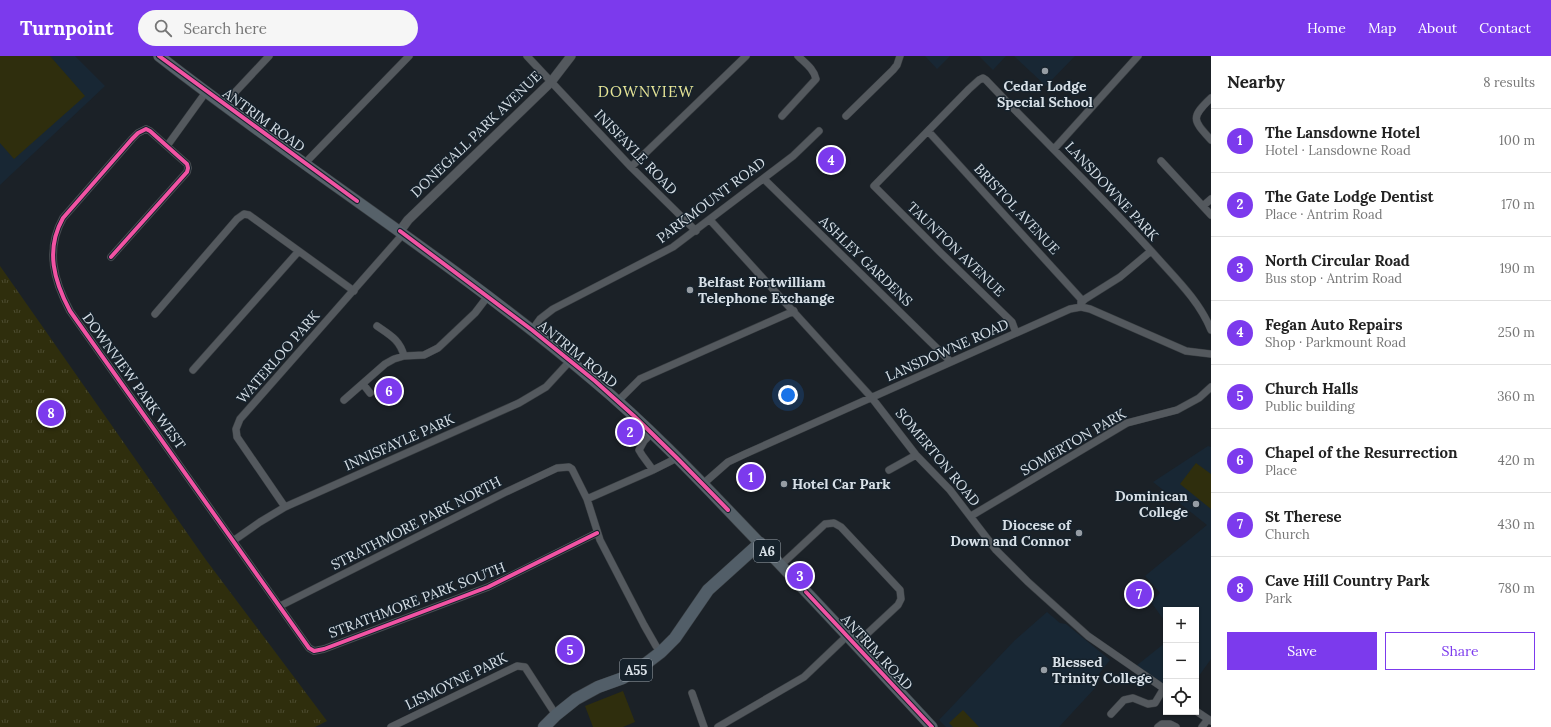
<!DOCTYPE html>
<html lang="en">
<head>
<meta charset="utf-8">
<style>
  :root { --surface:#fff; --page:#f6f6f6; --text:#222; --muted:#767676; --line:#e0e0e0; --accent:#7c3aed }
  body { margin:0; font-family:Lora,serif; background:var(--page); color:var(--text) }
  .controls { position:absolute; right:12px; bottom:12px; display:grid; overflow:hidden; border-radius:0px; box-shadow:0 1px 3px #0004 }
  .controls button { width:36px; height:36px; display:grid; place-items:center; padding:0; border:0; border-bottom:1px solid var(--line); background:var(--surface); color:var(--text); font:20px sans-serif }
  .you { position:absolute; left:788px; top:339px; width:14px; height:14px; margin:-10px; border:3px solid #fff; border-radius:50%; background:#1a73e8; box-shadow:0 0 0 6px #1a73e833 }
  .badge { display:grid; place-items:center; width:26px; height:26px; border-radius:50%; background:var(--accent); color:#fff; font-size:13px; font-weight:700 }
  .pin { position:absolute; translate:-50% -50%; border:2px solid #fff; box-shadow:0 1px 4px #0006 }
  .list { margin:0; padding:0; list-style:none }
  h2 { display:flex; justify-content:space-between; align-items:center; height:52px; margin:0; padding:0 16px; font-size:17px }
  h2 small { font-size:13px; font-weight:400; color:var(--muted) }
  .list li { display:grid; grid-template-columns:26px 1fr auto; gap:12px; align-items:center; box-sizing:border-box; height:64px; padding:0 16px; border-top:1px solid var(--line) }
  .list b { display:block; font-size:15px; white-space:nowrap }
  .list p { margin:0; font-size:13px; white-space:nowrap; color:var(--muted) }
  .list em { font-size:13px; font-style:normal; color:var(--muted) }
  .actions { display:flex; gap:8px; padding:12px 16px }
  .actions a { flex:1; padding:9px 0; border:1px solid var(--accent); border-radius:0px; text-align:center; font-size:14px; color:var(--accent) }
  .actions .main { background:var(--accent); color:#fff }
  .icon { flex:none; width:22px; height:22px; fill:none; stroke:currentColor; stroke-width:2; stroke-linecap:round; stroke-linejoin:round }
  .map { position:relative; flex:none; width:1211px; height:671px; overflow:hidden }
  header { display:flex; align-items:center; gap:24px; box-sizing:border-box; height:56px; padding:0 20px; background:var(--accent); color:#fff }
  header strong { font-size:19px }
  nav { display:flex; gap:22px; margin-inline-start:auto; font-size:14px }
  .search { width:280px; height:36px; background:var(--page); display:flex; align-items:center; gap:10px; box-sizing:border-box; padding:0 14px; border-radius:22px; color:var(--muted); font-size:15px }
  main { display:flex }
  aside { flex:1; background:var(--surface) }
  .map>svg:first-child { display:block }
  .built { fill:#182734 }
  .grass { fill:#2f2e0d }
  .park { fill:url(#park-tufts) }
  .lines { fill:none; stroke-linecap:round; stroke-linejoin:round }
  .minor-casing { stroke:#393e42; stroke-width:8 }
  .tertiary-casing { stroke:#393e42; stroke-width:10 }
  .primary-casing { stroke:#393e42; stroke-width:12 }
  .trunk-casing { stroke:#393e42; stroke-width:13 }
  .minor { stroke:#54595e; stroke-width:7 }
  .tertiary { stroke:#54595e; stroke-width:9 }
  .primary { stroke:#566169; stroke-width:11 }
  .trunk { stroke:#525e68; stroke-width:12 }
  .cycleway-casing { stroke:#16222c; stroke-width:6 }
  .cycleway { stroke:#f153a3; stroke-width:4 }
  .poi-dot { fill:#969da4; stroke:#16222c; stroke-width:1.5 }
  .labels { text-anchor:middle; stroke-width:3; stroke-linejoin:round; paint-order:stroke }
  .shield { fill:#16222c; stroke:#9ea7af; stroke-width:1 }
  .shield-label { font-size:13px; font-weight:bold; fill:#d8e0e7 }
  .poi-label { font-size:14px; font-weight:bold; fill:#d8e0e7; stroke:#16222c; text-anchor:start }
  .street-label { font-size:14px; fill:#d8e0e7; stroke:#16222c }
  .neighbourhood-label { font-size:15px; letter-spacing:1px; fill:#e8e596; stroke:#16222c }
</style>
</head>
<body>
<header>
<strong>Turnpoint</strong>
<div class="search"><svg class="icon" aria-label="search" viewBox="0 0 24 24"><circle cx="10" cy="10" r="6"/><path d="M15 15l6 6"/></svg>Search here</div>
<nav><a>Home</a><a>Map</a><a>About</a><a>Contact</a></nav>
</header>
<main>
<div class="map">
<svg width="1211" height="671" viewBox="0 0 1211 671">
  <defs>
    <pattern id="park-tufts" width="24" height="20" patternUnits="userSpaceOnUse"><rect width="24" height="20" fill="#2f2e0d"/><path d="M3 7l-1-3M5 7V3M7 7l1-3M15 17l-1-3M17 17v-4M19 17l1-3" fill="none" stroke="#4c4c30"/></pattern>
  </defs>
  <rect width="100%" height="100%" fill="#1b2127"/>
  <path class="built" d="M0 0H75L105 30 0 129Z
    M925 0H950L937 13Z
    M979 0H1006L993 14Z
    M1014 0H1075L1046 30Z
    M1208 390 1211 391V603L1196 624V554H1166V567L1151 546 1160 537 1145 520 1207 469 1153 426Z
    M1047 556 1060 567 1066 568 1110 604 1094 624 1095 632 1059 671H946L939 664 1015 584Z
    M1166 586V630L1136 610Z"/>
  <path class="grass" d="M0 0H50L85 40 14 103 0 87Z
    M1196 407 1211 418V453L1180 428Z
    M623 635 635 666 623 671H593L585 650Z
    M963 654 979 671H953L949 667Z"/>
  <path class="park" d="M0 210 206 504 327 665 315 671H0Z"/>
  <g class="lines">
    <g class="minor-casing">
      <path id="minor" d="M527 0 631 111 696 175
        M1211 42C1190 62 1193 64 1211 84
        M224 48 269 0
        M782 60 816 23C814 13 805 7 798 0
        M846 60 893 14 897 9 900 0
        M928 75 1081 243V251
        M167 90 206 36
        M1054 93 1138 0
        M1161 105 1211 159
        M306 108 309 103 409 0
        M631 111 746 0
        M764 123 951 306
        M1203 150 1211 143
        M710 164 872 342 916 399 950 434 996 494 1028 526 1088 580 1166 634
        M111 201 187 116 188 112 187 108 150 75 146 73 138 77 132 83 63 162C45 194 54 225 70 255L309 592 314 595 324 593 488 531 597 477
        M1081 247 1085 243 1120 221 1151 195
        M155 258 237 163 244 158 249 159 354 235
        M377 270C390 279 400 284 404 300
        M532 274 540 263 553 253 673 191 793 100 819 75
        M1016 277 1012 266 942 198 874 130 969 33 979 24 983 22 986 24C1041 82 1099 137 1153 197 1174 221 1199 244 1211 274
        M193 314 298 196
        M363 328 370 337
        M344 344 385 308 394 303 404 300 424 299 438 292 475 257 488 240
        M618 345 640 323 794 255
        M652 377 644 385 639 394 642 399 653 414
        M889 414 916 399
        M703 428 728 406 745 398 1070 253 1081 251 1090 253 1186 295 1211 298
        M587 443 653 414 677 402
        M285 451 237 381 236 373 240 363 403 178
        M971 460 1127 367 1177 354 1199 342 1211 331
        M233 485 260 466 285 451 519 347 546 331 570 305
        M781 509 825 468 834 467 841 471 900 534 901 543 898 549 855 589
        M280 550 506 436 557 412 569 411 572 413 587 443 600 484 644 569 656 590 661 596
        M692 637 704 671
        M1196 655 1211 665
        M1111 658 1124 644 1133 642 1148 648 1155 647 1164 632
        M391 671 517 610 525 611 556 659
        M718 671 804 621 847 580
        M1158 671 1162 668H1170L1176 671
        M1202 671 1208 663"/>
    </g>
    <g class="tertiary-casing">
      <path id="tertiary" d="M400 175 408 164 551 26 571 0"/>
    </g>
    <g class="primary-casing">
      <path id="primary" d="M159 0C301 111 455 207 593 324 658 378 715 441 773 501 827 557 879 614 932 671"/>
    </g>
    <g class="trunk-casing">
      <path id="trunk" d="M544 671 556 659 576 643 598 631 623 622 644 609 661 596 675 582 708 534 760 487"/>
    </g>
    <use href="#minor" class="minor"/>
    <use href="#tertiary" class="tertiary"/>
    <use href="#primary" class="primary"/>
    <use href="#trunk" class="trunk"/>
    <g class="cycleway-casing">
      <path id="cycleway" d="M159 0 357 145
        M400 175 532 274 595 325 634 360 677 402 728 454
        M111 201 187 116 188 112 187 108 150 75 146 73 138 77 132 83 63 162C45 194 54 225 70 255L309 592 314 595 324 593 488 531 597 477
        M806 536 932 671"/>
    </g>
    <use href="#cycleway" class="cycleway"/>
  </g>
  <g class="poi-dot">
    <circle cx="1045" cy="15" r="4"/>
    <circle cx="690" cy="234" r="4"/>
    <circle cx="784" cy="428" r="4"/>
    <circle cx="1196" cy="448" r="4"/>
    <circle cx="1079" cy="477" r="4"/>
    <circle cx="1044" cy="614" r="4"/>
  </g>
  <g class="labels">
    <g class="shield">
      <rect x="754" y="484" width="26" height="22" rx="3"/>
      <rect x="620" y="603" width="32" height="22" rx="3"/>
    </g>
    <g class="shield-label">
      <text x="767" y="500">A6</text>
      <text x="636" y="619">A55</text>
    </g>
    <g class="poi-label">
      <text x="1045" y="35" text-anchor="middle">Cedar Lodge<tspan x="1045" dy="16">Special School</tspan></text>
      <text x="698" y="231">Belfast Fortwilliam<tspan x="698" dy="16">Telephone Exchange</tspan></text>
      <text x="792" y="433">Hotel Car Park</text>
      <text x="1188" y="445" text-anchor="end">Dominican<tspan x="1188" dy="16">College</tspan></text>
      <text x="1071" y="474" text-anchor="end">Diocese of<tspan x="1071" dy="16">Down and Connor</tspan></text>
      <text x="1052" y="611">Blessed<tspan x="1052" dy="16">Trinity College</tspan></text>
    </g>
    <g class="street-label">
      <text transform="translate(264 64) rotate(36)" y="5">ANTRIM ROAD</text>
      <text transform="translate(476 78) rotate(-44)" y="5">DONEGALL PARK AVENUE</text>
      <text transform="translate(636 96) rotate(46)" y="5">INISFAYLE ROAD</text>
      <text transform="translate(1112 135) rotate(47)" y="5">LANSDOWNE PARK</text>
      <text transform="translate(711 144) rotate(-37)" y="5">PARKMOUNT ROAD</text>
      <text transform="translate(1017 153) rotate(47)" y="5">BRISTOL AVENUE</text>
      <text transform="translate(956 193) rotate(44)" y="5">TAUNTON AVENUE</text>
      <text transform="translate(866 205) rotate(44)" y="5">ASHLEY GARDENS</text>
      <text transform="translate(947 294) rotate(-24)" y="5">LANSDOWNE ROAD</text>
      <text transform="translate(578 298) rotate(39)" y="5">ANTRIM ROAD</text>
      <text transform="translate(278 301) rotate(-49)" y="5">WATERLOO PARK</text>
      <text transform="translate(134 325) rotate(54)" y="5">DOWNVIEW PARK WEST</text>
      <text transform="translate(399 386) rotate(-24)" y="5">INNISFAYLE PARK</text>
      <text transform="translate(1073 386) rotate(-30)" y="5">SOMERTON PARK</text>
      <text transform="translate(938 401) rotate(50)" y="5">SOMERTON ROAD</text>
      <text transform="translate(416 467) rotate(-27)" y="5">STRATHMORE PARK NORTH</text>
      <text transform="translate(417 544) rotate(-21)" y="5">STRATHMORE PARK SOUTH</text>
      <text transform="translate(877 596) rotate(47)" y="5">ANTRIM ROAD</text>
      <text transform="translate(456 625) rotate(-26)" y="5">LISMOYNE PARK</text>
    </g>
    <g class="neighbourhood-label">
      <text x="646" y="41">DOWNVIEW</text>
    </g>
  </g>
</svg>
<div class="controls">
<button>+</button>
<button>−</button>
<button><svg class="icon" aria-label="locate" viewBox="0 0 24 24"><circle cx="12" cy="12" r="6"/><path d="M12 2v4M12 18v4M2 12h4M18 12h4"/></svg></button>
</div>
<div class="you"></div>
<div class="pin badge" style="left:751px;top:421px">1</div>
<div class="pin badge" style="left:630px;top:376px">2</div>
<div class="pin badge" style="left:800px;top:520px">3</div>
<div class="pin badge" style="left:831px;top:104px">4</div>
<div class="pin badge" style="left:570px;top:594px">5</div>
<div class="pin badge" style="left:389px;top:335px">6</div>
<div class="pin badge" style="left:1139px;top:538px">7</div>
<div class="pin badge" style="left:51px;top:357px">8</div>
</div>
<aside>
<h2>Nearby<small>8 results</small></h2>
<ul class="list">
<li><span class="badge">1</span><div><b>The Lansdowne Hotel</b><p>Hotel · Lansdowne Road</p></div><em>100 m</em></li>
<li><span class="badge">2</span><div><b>The Gate Lodge Dentist</b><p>Place · Antrim Road</p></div><em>170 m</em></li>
<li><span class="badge">3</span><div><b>North Circular Road</b><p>Bus stop · Antrim Road</p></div><em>190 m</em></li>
<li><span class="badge">4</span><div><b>Fegan Auto Repairs</b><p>Shop · Parkmount Road</p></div><em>250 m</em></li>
<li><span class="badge">5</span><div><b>Church Halls</b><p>Public building</p></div><em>360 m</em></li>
<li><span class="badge">6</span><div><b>Chapel of the Resurrection</b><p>Place</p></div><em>420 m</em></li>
<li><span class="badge">7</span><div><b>St Therese</b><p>Church</p></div><em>430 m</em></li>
<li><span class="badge">8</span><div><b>Cave Hill Country Park</b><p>Park</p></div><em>780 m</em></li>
</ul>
<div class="actions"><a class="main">Save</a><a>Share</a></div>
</aside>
</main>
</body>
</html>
